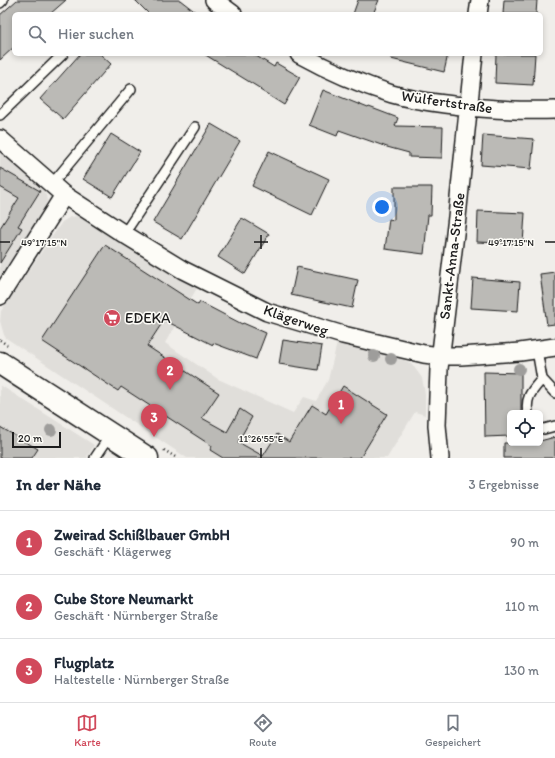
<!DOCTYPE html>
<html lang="de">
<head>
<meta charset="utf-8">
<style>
  :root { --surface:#fff; --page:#f6f6f7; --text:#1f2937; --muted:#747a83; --line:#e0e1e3; --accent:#d1495b }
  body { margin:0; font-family:Itim,sans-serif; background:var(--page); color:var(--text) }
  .controls { position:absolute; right:12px; bottom:12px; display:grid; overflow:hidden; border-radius:6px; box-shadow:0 2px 6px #0003 }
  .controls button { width:36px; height:36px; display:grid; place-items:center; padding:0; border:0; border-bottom:1px solid var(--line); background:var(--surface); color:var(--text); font:20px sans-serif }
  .scale { position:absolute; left:12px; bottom:10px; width:49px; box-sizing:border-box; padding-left:4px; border:2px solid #1c1c1c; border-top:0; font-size:11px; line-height:14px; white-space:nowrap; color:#1c1c1c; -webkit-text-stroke:3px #fdfcf7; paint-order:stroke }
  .you { position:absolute; left:382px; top:207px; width:14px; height:14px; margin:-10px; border:3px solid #fff; border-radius:50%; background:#1a73e8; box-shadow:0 0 0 6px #1a73e833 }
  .badge { display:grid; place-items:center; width:26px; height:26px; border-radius:50%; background:var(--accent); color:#fff; font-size:13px; font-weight:700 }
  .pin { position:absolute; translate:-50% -33px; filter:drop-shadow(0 1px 2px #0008) }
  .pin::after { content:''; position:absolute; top:21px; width:14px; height:12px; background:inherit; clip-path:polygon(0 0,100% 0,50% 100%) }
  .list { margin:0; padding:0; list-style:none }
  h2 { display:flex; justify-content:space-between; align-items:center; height:52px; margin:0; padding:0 16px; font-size:17px }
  h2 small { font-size:13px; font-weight:400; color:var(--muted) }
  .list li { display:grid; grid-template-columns:26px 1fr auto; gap:12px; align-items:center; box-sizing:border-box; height:64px; padding:0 16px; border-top:1px solid var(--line) }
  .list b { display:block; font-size:15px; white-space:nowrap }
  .list p { margin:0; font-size:13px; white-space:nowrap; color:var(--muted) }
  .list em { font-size:13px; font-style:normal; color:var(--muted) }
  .icon { flex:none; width:22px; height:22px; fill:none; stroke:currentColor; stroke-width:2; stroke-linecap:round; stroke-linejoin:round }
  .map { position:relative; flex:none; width:555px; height:458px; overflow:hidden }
  .search { position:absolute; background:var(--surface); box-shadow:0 2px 6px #0003; left:12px; right:12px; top:12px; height:44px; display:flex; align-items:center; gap:10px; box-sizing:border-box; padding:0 14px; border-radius:6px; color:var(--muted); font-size:15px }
  .sheet { height:244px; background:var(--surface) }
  nav { display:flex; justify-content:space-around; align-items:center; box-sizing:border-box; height:56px; border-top:1px solid var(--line); background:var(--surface); font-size:11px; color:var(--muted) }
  nav a { display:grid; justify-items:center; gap:2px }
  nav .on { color:var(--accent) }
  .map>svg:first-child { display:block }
  .built { fill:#e0deda }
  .building { fill:#bbbab6; stroke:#1c1c1c }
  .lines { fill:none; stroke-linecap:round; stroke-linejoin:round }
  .lane-casing { stroke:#1c1c1c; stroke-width:12 }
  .street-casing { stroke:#1c1c1c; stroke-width:20 }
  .secondary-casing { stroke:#1c1c1c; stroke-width:25 }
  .path { stroke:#1c1c1c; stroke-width:2.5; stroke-dasharray:1 3; stroke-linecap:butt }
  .lane { stroke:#fdfcf7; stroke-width:9 }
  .street { stroke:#fdfcf7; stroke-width:17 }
  .secondary { stroke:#fdfcf7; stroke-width:22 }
  .tree { fill:#9e9d9b }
  .ticks { fill:none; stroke:#1c1c1c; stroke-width:1.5 }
  .labels { text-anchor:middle; stroke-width:3; stroke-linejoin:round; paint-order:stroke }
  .street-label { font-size:15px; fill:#1c1c1c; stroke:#fdfcf7 }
  .poi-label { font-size:15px; fill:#1c1c1c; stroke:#fdfcf7; text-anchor:start }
  .ticks-label { font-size:10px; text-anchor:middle; fill:#1c1c1c; stroke:#fdfcf7; stroke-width:3; stroke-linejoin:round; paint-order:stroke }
</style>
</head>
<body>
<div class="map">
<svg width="555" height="458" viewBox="0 0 555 458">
  <rect width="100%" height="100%" fill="#f0eeea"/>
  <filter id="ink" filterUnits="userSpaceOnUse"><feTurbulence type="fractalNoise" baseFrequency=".025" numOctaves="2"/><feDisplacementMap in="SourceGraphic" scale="8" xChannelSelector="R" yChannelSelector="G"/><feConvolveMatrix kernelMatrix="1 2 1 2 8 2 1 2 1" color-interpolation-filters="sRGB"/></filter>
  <g filter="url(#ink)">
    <path class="built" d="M0 152 41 188 46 195 47 201 43 210 0 276Z
      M77 216 84 219 120 242 197 288 165 343 218 379 293 413 304 397 316 401 328 380 337 343 396 356 412 364 422 378 425 394V415L415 412 387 458H187L6 338 4 335 0 321 1 311 62 222 70 217Z
      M0 385 94 445 87 457 89 458H0Z"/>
    <path class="building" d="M17 0H66L50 14H14V47L0 60V15Z
      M135 0H180L198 14H149Z
      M358 0H379L373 14H353Z
      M504 0H537L536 14H503Z
      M80 54H100L111 64 63 119 40 99Z
      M204 54H253L274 67 276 63 300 77 284 105 260 90 261 89Z
      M392 54H448L444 72 391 59Z
      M496 54H535L533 85 495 83Z
      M323 90 368 108 369 107 398 118 395 126 443 127 442 158 409 157V153L387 147 339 130 337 136 309 125Z
      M211 124 240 141 182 239 153 222Z
      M111 134 140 152 112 197 83 179Z
      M483 135 534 139 531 169 481 165Z
      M269 151 329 179 312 215 252 186Z
      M0 168 40 191 18 226 22 228 0 263V228L19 198 0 187Z
      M394 187H432L431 215H428L424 254 385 249 389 219 394 220Z
      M478 211 525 213 523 244 477 242Z
      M242 218 269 234 245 274 218 257Z
      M105 245 198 305 200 302 242 324 243 323 266 333 256 359 213 343V345L164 320 147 346 219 393 202 418 227 432 240 409 252 417 238 442 263 456 277 434 289 442 312 405 326 414 343 386 387 414 360 458H223L210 450 212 446 121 387 118 391 42 341Z
      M297 267 358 280 352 308 291 295Z
      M555 272V324L547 325 540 274Z
      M473 278 520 282 518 311 471 308Z
      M283 340 322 346 318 370 279 364Z
      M484 372 521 373V413H510V436L485 437Z
      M0 427 38 449 32 458H0Z
      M555 437V458H504V443H540V441Z"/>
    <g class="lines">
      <g class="lane-casing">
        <path id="lane" d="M0 3 3 0
          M0 115 63 54
          M52 184 131 89
          M124 234 195 127
          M537 350 542 379 555 393
          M528 413C525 397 532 391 542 379
          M540 428 544 429 555 426
          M95 458 111 434"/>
      </g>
      <g class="street-casing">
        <path id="street" d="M214 0 233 14
          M478 14 480 0
          M299 54C328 70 360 84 392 94 409 99 428 102 445 104 482 109 519 111 555 110
          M0 139 64 195 124 234 183 270 267 312 343 335 424 354 440 356H461L520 352 555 347
          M0 296 64 195
          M440 458 437 425 439 369 457 217 474 54"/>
      </g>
      <g class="secondary-casing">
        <path id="secondary" d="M0 363 147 458"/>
      </g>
      <path class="path" d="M0 340 7 345
        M164 450 177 458"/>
      <use href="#lane" class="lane"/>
      <use href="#street" class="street"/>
      <use href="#secondary" class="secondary"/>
    </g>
    <g class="tree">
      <circle cx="374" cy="356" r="6"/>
      <circle cx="391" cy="359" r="6"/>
      <circle cx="519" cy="369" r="6"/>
      <circle cx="51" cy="430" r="6"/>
    </g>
  </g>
  <path class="ticks" d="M261 235V249M0 242H10M254 242H268M545 242H555M261 448V458"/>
  <defs>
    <g id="supermarket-disc" transform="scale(0.9)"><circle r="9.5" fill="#d1495b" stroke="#fdfcf7"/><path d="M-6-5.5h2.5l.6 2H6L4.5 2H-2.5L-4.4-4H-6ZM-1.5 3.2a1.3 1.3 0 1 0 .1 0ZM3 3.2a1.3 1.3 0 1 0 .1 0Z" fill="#fff"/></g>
  </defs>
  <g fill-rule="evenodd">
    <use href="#supermarket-disc" x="112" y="318"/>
  </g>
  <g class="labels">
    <g class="street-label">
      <text transform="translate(447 102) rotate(8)" y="5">Wülfertstraße</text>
      <text transform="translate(452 256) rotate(-83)" y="5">Sankt-Anna-Straße</text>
      <text transform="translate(296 320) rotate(19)" y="5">Klägerweg</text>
    </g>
    <g class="poi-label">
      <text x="125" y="323">EDEKA</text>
    </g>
  </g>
  <g class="ticks-label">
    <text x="44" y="246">49°17'15"N</text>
    <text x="511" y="246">49°17'15"N</text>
    <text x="261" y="442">11°26'55"E</text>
  </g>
</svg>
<div class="controls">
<button><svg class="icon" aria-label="locate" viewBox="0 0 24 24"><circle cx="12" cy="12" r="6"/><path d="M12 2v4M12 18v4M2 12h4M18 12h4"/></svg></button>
</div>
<div class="scale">20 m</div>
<div class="you"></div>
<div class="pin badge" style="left:341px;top:424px">1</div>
<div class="pin badge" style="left:170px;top:390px">2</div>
<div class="pin badge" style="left:154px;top:437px">3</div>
<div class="search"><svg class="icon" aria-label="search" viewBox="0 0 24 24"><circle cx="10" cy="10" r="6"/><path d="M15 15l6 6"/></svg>Hier suchen</div>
</div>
<section class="sheet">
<h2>In der Nähe<small>3 Ergebnisse</small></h2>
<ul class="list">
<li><span class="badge">1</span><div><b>Zweirad Schißlbauer GmbH</b><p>Geschäft · Klägerweg</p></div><em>90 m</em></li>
<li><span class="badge">2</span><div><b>Cube Store Neumarkt</b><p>Geschäft · Nürnberger Straße</p></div><em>110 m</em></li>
<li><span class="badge">3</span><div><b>Flugplatz</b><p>Haltestelle · Nürnberger Straße</p></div><em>130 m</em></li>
</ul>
</section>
<nav>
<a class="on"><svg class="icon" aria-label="map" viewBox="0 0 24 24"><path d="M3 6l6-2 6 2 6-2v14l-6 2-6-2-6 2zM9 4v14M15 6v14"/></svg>Karte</a>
<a><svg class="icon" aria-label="directions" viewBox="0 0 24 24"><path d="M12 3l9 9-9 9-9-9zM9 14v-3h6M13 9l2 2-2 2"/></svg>Route</a>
<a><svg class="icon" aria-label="saved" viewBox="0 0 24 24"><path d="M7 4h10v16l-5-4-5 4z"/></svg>Gespeichert</a>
</nav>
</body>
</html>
